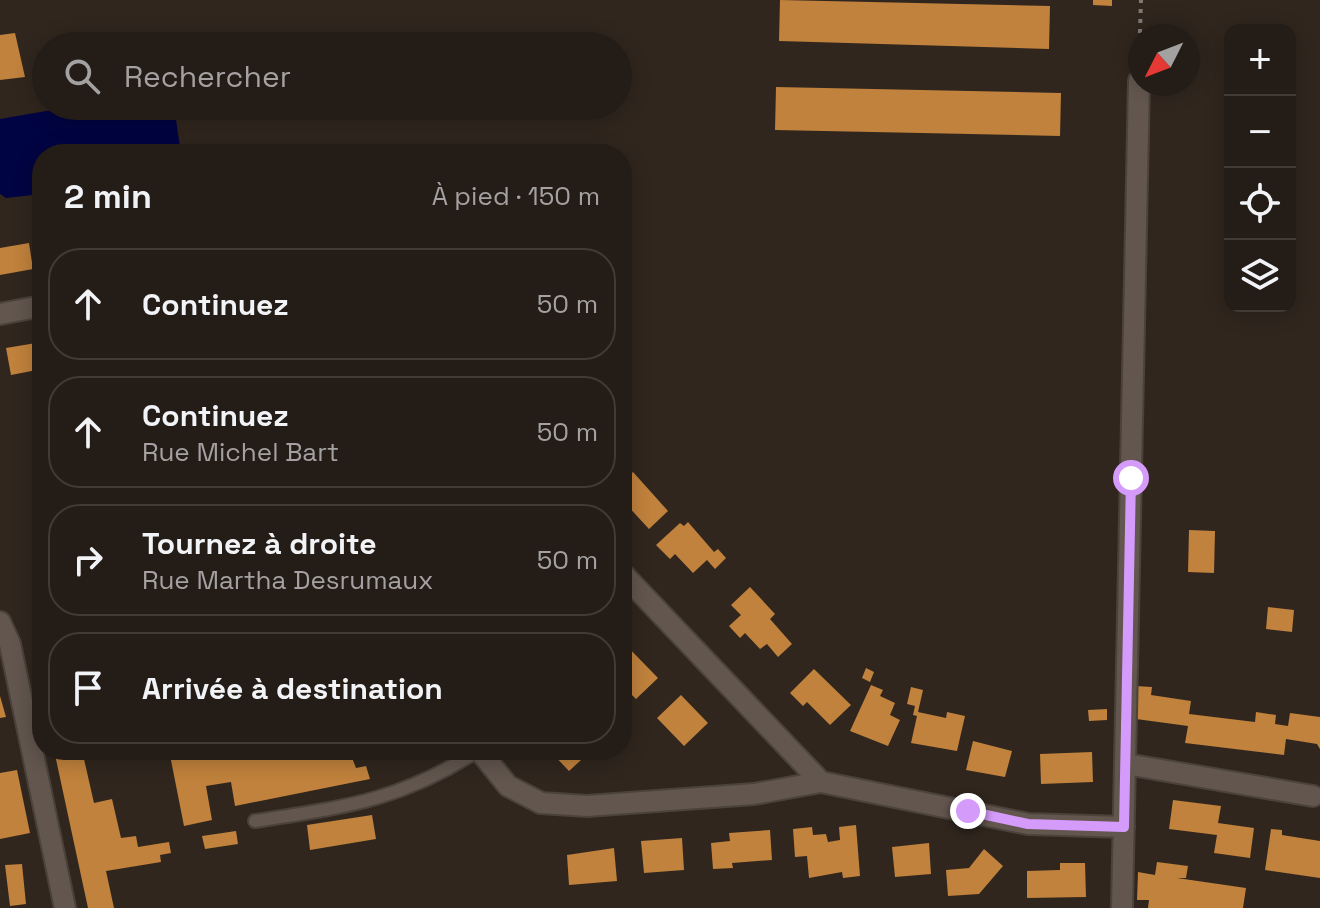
<!DOCTYPE html>
<html lang="fr">
<head>
<meta charset="utf-8">
<style>
  :root { --surface:#241c16; --page:#302923; --text:#f1f3f6; --muted:#a3a1a1; --line:#413a35 }
  body { margin:0; font-family:"Space Grotesk",sans-serif; background:var(--page); color:var(--text) }
  .controls { position:absolute; right:24px; top:24px; display:grid; overflow:hidden; border-radius:16px; box-shadow:0 4px 20px #0003 }
  .controls button { width:72px; height:72px; display:grid; place-items:center; padding:0; border:0; border-bottom:2px solid var(--line); background:var(--surface); color:var(--text); font:40px sans-serif }
  .compass { position:absolute; left:1128px; top:24px; width:72px; height:72px; border-radius:50%; background:var(--surface); box-shadow:0 4px 20px #0003; rotate:228deg }
  .stop { position:absolute; width:24px; height:24px; margin:-18px; border:6px solid #d59bfa; border-radius:50%; background:#fff }
  .stop.end { background:#d59bfa; border-color:#fff; box-shadow:0 2px 8px #0008 }
  .list { margin:0; padding:0; list-style:none }
  h2 { display:flex; justify-content:space-between; align-items:center; height:104px; margin:0; padding:0 32px; font-size:34px }
  h2 small { font-size:26px; font-weight:400; color:var(--muted) }
  .list li { display:grid; grid-template-columns:52px 1fr auto; gap:24px; align-items:center; box-sizing:border-box; height:112px; margin:0 16px 16px; padding:0 16px; border:2px solid var(--line); border-radius:32px }
  .list b { display:block; font-size:30px; white-space:nowrap }
  .list p { margin:0; font-size:26px; white-space:nowrap; color:var(--muted) }
  .list em { font-size:26px; font-style:normal; color:var(--muted) }
  .icon { flex:none; width:44px; height:44px; fill:none; stroke:currentColor; stroke-width:2; stroke-linecap:round; stroke-linejoin:round }
  .map { position:relative; flex:none; width:1320px; height:908px; overflow:hidden }
  .search { position:absolute; background:var(--surface); box-shadow:0 4px 20px #0003; left:32px; top:32px; width:600px; height:88px; display:flex; align-items:center; gap:20px; box-sizing:border-box; padding:0 28px; border-radius:44px; color:var(--muted); font-size:30px }
  .panel { position:absolute; background:var(--surface); box-shadow:0 4px 20px #0003; left:32px; top:144px; width:600px; height:616px; border-radius:32px }
  .map>svg:first-child { display:block }
  .water { fill:#000442 }
  .building { fill:#c0823c }
  .lines { fill:none; stroke-linecap:round; stroke-linejoin:round }
  .service-casing { stroke:#4a423b; stroke-width:16 }
  .minor-casing { stroke:#4a423b; stroke-width:24 }
  .tertiary-casing { stroke:#4a423b; stroke-width:24 }
  .path { stroke:#817973; stroke-width:4; stroke-dasharray:4 6; stroke-linecap:butt }
  .service { stroke:#62564e; stroke-width:12 }
  .minor { stroke:#62564e; stroke-width:20 }
  .tertiary { stroke:#62564e; stroke-width:20 }
  .route { stroke:#d59bfa; stroke-width:10 }
</style>
</head>
<body>
<div class="map">
<svg width="1320" height="908" viewBox="0 0 1320 908">
  <rect width="100%" height="100%" fill="#30261e"/>
  <path class="water" d="M75 106H174L181 154H42V194L6 198 0 194V119Z"/>
  <path class="building" d="M780 0 1050 6 1049 49 779 41Z
    M1093 0H1112V6L1093 5Z
    M15 33 25 77 0 80V35Z
    M776 87 1061 93 1060 136 775 130Z
    M29 243 33 269 0 275V248Z
    M42 342V369L11 375 6 348Z
    M622 446 630 455 622 463Z
    M633 472 668 511 649 529 625 503 622 505V483Z
    M688 522 714 552 718 549 726 558 715 569 707 560 693 573 675 554 670 559 656 545 680 523 684 526Z
    M1189 530 1215 531 1214 573 1188 572Z
    M750 587 775 614 770 619 792 644 778 657 767 644 760 649 745 633 740 638 729 626 741 615 731 605Z
    M1268 607 1294 610 1292 632 1266 629Z
    M622 641 658 678 636 699 622 685Z
    M866 668 874 672 870 682 862 678Z
    M814 669 851 705 830 725 807 702 803 706 790 693Z
    M871 685 883 690 880 696 895 703 890 715 900 720 888 746 850 731Z
    M1135 686 1152 687 1151 695 1191 701 1189 714 1255 722 1256 712 1276 715 1275 724 1288 726 1290 713 1320 717V749L1317 744 1286 739 1284 755 1185 743 1188 726 1136 719Z
    M911 687 923 690 918 712 946 718 947 712 965 716 957 751 911 743 917 716 913 715 915 706 907 704Z
    M681 695 708 723 684 746 657 718Z
    M0 696 6 717 0 718Z
    M1107 709V720L1089 721 1088 710Z
    M973 741 1012 751 1005 777 966 770Z
    M54 750H155L84 759 94 803 112 799 121 838 136 836 138 847 169 842 171 853 160 855 161 862 106 871 114 908H88Z
    M169 750H187L188 757 249 750 251 759 299 750H349L356 768 366 766 370 779 235 806 231 782 206 786 212 820 184 826Z
    M549 750H592L569 771Z
    M1092 752 1093 782 1041 784 1040 754Z
    M17 770 30 833 0 839V773Z
    M1173 800 1221 806 1218 823 1254 828 1250 858 1214 853 1217 835 1169 829Z
    M372 815 376 839 310 850 307 825Z
    M856 825 860 876 843 878 842 872 809 878 807 856 795 857 793 829 812 827 813 835 826 834 828 842 840 840 839 827Z
    M1271 829 1282 830V835L1320 841V878L1265 870Z
    M770 830 772 860 732 863 733 868 713 869 711 843 730 841 729 833Z
    M236 831 238 844 205 849 202 836Z
    M682 838 684 870 644 873 641 841Z
    M929 843 931 874 895 877 892 847Z
    M614 848 617 881 569 885 567 855Z
    M984 849 1003 866 979 894 948 896 946 870 969 868Z
    M1157 862 1188 866 1186 878H1177L1246 888 1243 908H1148L1149 900H1137L1138 872 1155 875Z
    M1060 863H1085L1086 897 1027 898V871L1060 870Z
    M22 864 26 904 10 906 5 865Z"/>
  <g class="lines">
    <g class="service-casing">
      <path id="service" d="M255 821C345 807 400 801 479 750"/>
    </g>
    <g class="minor-casing">
      <path id="minor" d="M0 314 42 306
        M622 573 821 782 1028 824 1124 827
        M479 750 508 786 541 803 587 806 754 794 821 782
        M1126 764 1313 796
        M1122 908 1139 81"/>
    </g>
    <g class="tertiary-casing">
      <path id="tertiary" d="M0 622 10 644 65 908"/>
    </g>
    <path class="path" d="M1139 63 1141 0"/>
    <use href="#service" class="service"/>
    <use href="#minor" class="minor"/>
    <use href="#tertiary" class="tertiary"/>
  </g>
  <g class="lines">
    <path class="route" d="M968 811 1028 824 1124 827 1131 478"/>
  </g>
</svg>
<div class="controls">
<button>+</button>
<button>−</button>
<button><svg class="icon" aria-label="locate" viewBox="0 0 24 24"><circle cx="12" cy="12" r="6"/><path d="M12 2v4M12 18v4M2 12h4M18 12h4"/></svg></button>
<button><svg class="icon" aria-label="layers" viewBox="0 0 24 24"><path d="M12 4l9 5-9 5-9-5zM3 14l9 5 9-5"/></svg></button>
</div>
<svg class="compass" viewBox="-18 -18 36 36"><path d="M0-13l5 13h-10z" fill="#e53935"/><path d="M0 13l5-13h-10z" fill="#a3a1a1"/></svg>
<div class="stop" style="left:1131px;top:478px"></div>
<div class="stop end" style="left:968px;top:811px"></div>
<div class="search"><svg class="icon" aria-label="search" viewBox="0 0 24 24"><circle cx="10" cy="10" r="6"/><path d="M15 15l6 6"/></svg>Rechercher</div>
<section class="panel">
<h2>2 min<small>À pied · 150 m</small></h2>
<ul class="list">
<li><svg class="icon" aria-label="ahead" viewBox="0 0 24 24"><path d="M12 20V5M6 11l6-6 6 6"/></svg><div><b>Continuez</b></div><em>50 m</em></li>
<li><svg class="icon" aria-label="ahead" viewBox="0 0 24 24"><path d="M12 20V5M6 11l6-6 6 6"/></svg><div><b>Continuez</b><p>Rue Michel Bart</p></div><em>50 m</em></li>
<li><svg class="icon" aria-label="right" viewBox="0 0 24 24"><path d="M7 20v-9h11M14 6l5 5-5 5"/></svg><div><b>Tournez à droite</b><p>Rue Martha Desrumaux</p></div><em>50 m</em></li>
<li><svg class="icon" aria-label="arrive" viewBox="0 0 24 24"><path d="M6 21V4h12l-3 4 3 4H6"/></svg><div><b>Arrivée à destination</b></div></li>
</ul>
</section>
</div>
</body>
</html>
